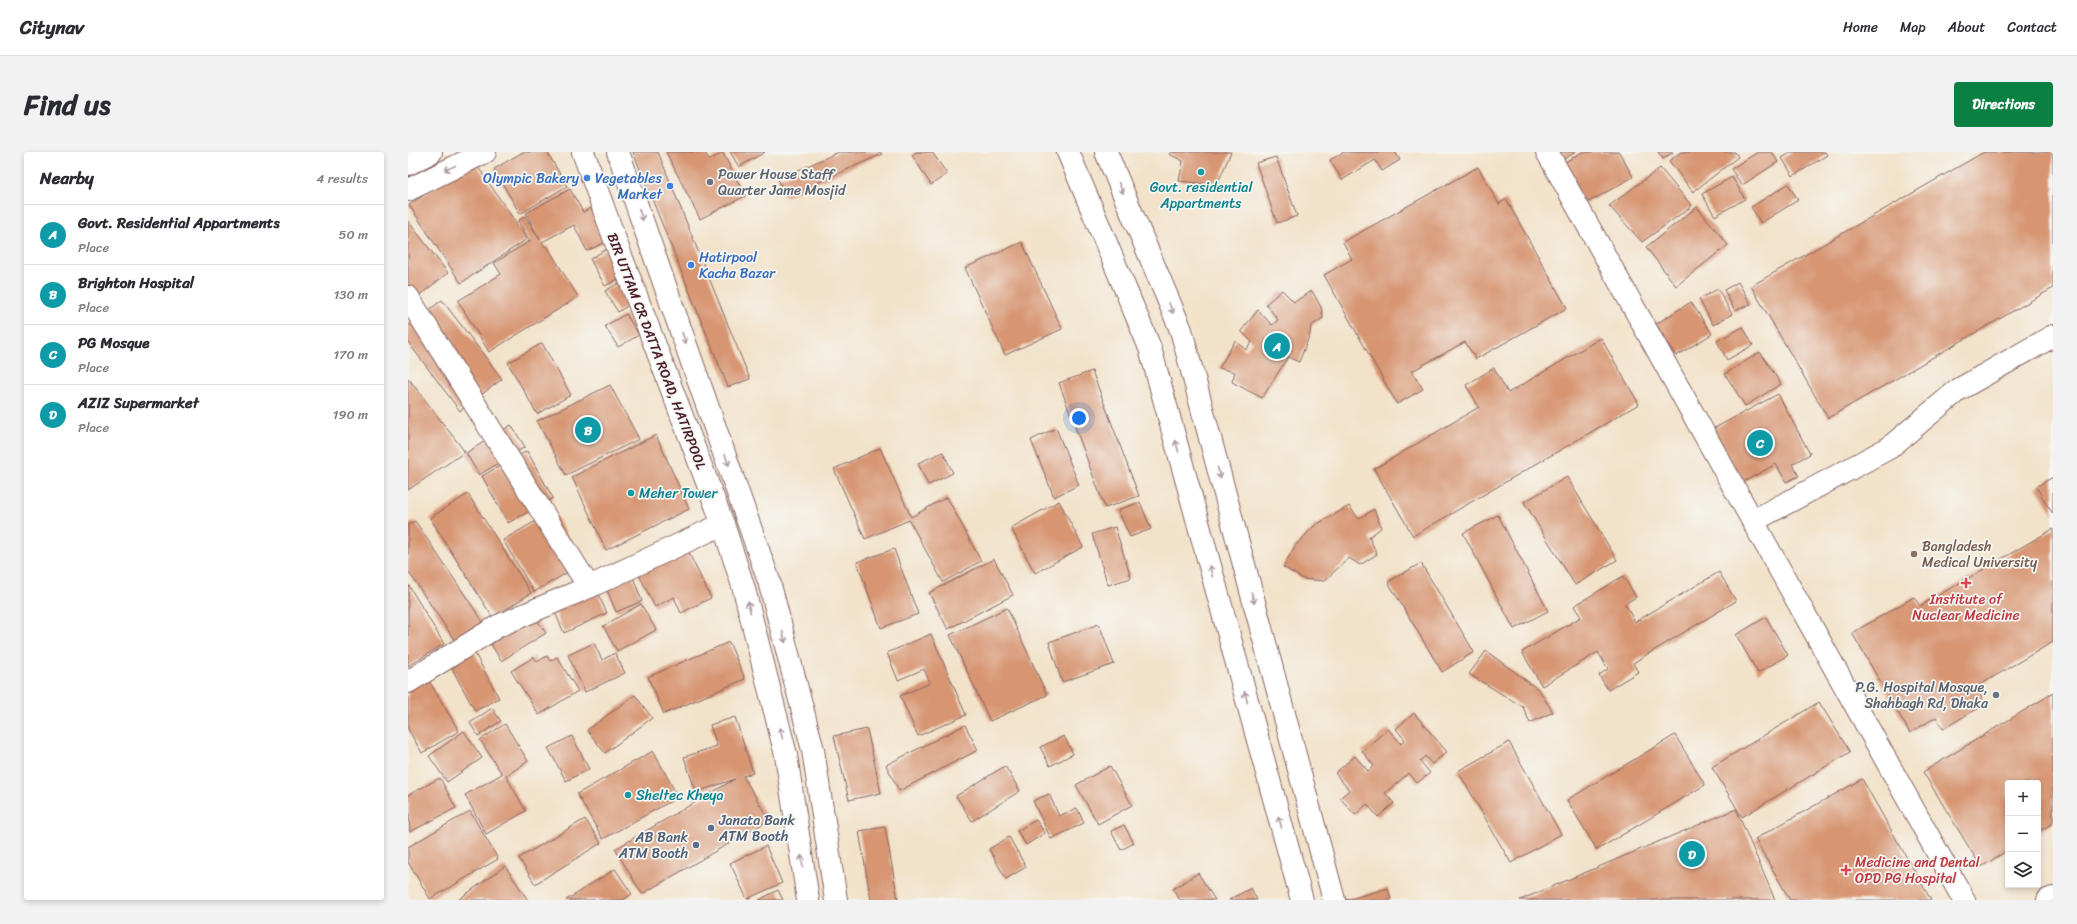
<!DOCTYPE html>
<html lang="en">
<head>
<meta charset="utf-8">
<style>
  :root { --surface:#fff; --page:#f2f2f3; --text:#2b2b33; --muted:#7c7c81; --line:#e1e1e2; --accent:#0b8043 }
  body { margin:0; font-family:Sriracha,sans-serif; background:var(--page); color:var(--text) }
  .controls { position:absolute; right:12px; bottom:12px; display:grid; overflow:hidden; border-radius:4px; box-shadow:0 2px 6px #0003 }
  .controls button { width:36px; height:36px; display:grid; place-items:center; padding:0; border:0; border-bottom:1px solid var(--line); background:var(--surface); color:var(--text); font:20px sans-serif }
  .you { position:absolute; left:671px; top:266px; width:14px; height:14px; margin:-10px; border:3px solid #fff; border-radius:50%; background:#1a73e8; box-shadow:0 0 0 6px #1a73e833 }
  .badge { display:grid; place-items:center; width:26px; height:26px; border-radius:50%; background:var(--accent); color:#fff; font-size:13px; font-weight:700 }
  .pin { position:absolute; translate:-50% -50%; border:2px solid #fff; box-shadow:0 1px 4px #0006 }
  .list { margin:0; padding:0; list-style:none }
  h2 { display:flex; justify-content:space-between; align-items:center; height:52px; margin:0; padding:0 16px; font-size:17px }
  h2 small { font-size:13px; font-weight:400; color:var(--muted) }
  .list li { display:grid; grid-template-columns:26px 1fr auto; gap:12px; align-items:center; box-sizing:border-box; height:60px; padding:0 16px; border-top:1px solid var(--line) }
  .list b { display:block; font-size:15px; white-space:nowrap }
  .list p { margin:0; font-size:13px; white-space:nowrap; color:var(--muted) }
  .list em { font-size:13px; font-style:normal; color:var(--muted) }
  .icon { flex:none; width:22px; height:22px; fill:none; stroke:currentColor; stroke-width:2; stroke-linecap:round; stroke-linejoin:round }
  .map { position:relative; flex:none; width:1645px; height:748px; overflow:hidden; border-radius:4px }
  header { display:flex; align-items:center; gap:24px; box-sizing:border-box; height:56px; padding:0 20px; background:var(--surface); border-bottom:1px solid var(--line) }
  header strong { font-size:19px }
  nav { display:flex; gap:22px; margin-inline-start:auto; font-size:14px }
  .intro { display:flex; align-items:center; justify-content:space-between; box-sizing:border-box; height:96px; padding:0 24px }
  h1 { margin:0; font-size:28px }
  .button { padding:10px 18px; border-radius:4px; background:var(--accent); color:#fff; font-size:14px; font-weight:700 }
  main { display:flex; gap:24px; padding:0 24px }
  aside { flex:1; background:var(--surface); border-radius:4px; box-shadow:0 2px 6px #0003 }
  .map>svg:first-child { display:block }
  .building { fill:#d79572 }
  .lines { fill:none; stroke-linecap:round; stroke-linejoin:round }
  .minor-casing { stroke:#856362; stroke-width:24 }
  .major-casing { stroke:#856362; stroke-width:24 }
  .highway-casing { stroke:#856362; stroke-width:24 }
  .minor { stroke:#fff; stroke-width:22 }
  .major { stroke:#fff; stroke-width:22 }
  .highway { stroke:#fff; stroke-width:22 }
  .oneway { stroke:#ae9aa0 }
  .culture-dot { fill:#0f9aa8; stroke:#f6f6f2; stroke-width:1.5 }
  .shop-dot { fill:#3f7fe0; stroke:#f6f6f2; stroke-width:1.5 }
  .worship-dot { fill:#6b7280; stroke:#f6f6f2; stroke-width:1.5 }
  .education-dot { fill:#8d6e63; stroke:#f6f6f2; stroke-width:1.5 }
  .health-dot { fill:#e0444e; stroke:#f6f6f2; stroke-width:1.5 }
  .service-dot { fill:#5c6f8a; stroke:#f6f6f2; stroke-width:1.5 }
  .labels { text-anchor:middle; stroke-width:3.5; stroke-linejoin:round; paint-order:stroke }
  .worship-label { font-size:14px; fill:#5b616d; stroke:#f6f6f2; text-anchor:start }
  .shop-label { font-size:14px; fill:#366cbe; stroke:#f6f6f2; text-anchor:end }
  .culture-label { font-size:14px; fill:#0d838f; stroke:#f6f6f2; text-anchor:start }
  .street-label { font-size:14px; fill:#4a1f2b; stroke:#f6f6f2 }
  .education-label { font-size:14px; fill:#785e54; stroke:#f6f6f2; text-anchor:start }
  .health-label { font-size:14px; fill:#be3a42; stroke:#f6f6f2 }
  .service-label { font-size:14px; fill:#4e5e75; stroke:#f6f6f2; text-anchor:start }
</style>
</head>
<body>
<header>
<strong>Citynav</strong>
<nav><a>Home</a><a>Map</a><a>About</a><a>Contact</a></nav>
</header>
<div class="intro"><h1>Find us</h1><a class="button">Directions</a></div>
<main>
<aside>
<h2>Nearby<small>4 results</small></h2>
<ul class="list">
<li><span class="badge" style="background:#0f9aa8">A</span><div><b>Govt. Residential Appartments</b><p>Place</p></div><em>50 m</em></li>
<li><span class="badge" style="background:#0f9aa8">B</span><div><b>Brighton Hospital</b><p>Place</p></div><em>130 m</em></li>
<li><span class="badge" style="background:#0f9aa8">C</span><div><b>PG Mosque</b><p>Place</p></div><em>170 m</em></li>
<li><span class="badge" style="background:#0f9aa8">D</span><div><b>AZIZ Supermarket</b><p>Place</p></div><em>190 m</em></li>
</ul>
</aside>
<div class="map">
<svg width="1645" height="748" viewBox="0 0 1645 748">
  <rect width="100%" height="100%" fill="#f6f6f2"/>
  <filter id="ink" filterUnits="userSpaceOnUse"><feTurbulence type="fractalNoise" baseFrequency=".025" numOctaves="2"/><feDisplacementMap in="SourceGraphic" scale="8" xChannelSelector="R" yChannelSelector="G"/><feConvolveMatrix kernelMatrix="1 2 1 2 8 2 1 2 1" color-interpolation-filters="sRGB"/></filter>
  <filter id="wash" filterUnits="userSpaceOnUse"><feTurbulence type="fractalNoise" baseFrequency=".012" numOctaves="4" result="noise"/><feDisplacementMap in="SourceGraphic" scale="16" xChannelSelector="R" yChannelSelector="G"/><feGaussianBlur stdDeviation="0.9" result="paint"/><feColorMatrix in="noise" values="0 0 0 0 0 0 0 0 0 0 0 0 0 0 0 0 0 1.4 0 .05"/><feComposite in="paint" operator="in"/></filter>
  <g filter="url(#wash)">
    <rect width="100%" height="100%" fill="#f2e2c9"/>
    <g id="blocks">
      <path class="building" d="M115 0H139L159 34 112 62 86 17Z
        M225 0H250L342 227 320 235Z
        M258 0H297L301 8 315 1 337 44 292 67Z
        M322 0H357L331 15Z
        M431 0H472L474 2 378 45 370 27Z
        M508 0H524L539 22 523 33 504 3Z
        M763 0H823L809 33 771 29 775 9 761 2Z
        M936 0H987L992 8 974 19 967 8 934 28 922 8Z
        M1150 0H1168L1154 8Z
        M1174 0H1211L1225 25 1177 52 1154 12Z
        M1250 0H1265L1255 7Z
        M1273 0H1327L1330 5 1285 40 1261 9Z
        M1350 0H1364L1370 10 1334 33 1323 17Z
        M1384 0H1417L1419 3 1385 24 1374 6Z
        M1576 0H1645V136L1420 266 1343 134Z
        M868 5 889 64 869 71 848 11Z
        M66 9 119 87 53 131 1 53Z
        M1070 15 1091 52 1098 47 1159 156 1068 207 1057 190 1004 219 1015 237 989 252 916 123 944 107 935 90Z
        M1252 16 1284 54 1234 90 1201 54Z
        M1324 25 1337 47 1307 64 1294 42Z
        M1380 32 1390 48 1353 71 1343 55Z
        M162 37 175 60 190 53 206 86 179 99 166 73 134 90 137 95 139 94 170 145 81 200 50 149 93 122 86 111 122 89 110 69 117 64 132 88 118 61Z
        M1289 55 1320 93 1268 134 1238 95Z
        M0 69 40 121 0 152Z
        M614 90 654 177 597 203 557 116Z
        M209 91 225 119 197 134 182 107Z
        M218 127 230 147 210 160 197 139Z
        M1330 130 1343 152 1327 159 1316 138Z
        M1310 137 1324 162 1305 173 1291 147Z
        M874 138 886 150 904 139 913 155 915 166 903 174 902 182 891 210 880 205 854 246 824 230 827 220 811 216 827 189 838 198 844 190 833 179 850 158 864 173 870 168 858 152Z
        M34 148 94 227 52 259 0 190V174Z
        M1283 150 1304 182 1268 204 1248 172Z
        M218 162 231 183 210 195 197 174Z
        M1335 175 1345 193 1319 208 1309 189Z
        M1193 186 1231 252 1005 384 966 317 1071 255 1058 233 1086 216 1100 241Z
        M134 191 163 243 129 262 100 211Z
        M1352 200 1373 232 1337 254 1317 222Z
        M684 219 731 344 697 356 651 231Z
        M0 226 57 300 0 338Z
        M202 233 231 287 158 323 129 269Z
        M1370 242 1402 302 1384 312 1391 324 1378 330 1368 312 1330 333 1301 279Z
        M103 273 117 295 71 323 58 301Z
        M648 276 671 333 646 345 623 288Z
        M248 283 281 357 198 398 164 325Z
        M472 296 503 365 539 345 573 409 535 430 501 368 457 387 426 317Z
        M119 299 145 346 100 371 74 324Z
        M535 300 545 321 520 333 510 311Z
        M1159 325 1209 408 1167 433 1116 350Z
        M1645 325V362L1628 335Z
        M60 342 123 441 85 466 22 366Z
        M651 349 675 395 627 421 603 376Z
        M732 350 743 377 722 385 710 358Z
        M941 354 951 367 966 357 973 376 961 385 969 402 952 413 941 406 916 429 895 427 875 415 887 394 906 374Z
        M145 359 176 411 126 440 95 388Z
        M1090 363 1140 459 1106 477 1055 381Z
        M7 369 77 473 49 492 0 419V373Z
        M707 375 723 426 700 433 684 382Z
        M1645 377V490L1568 535 1577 552 1535 577 1528 565 1502 581 1444 481 1506 445 1512 454Z
        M275 389 303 446 273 461 266 445 247 455 226 413Z
        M486 397 510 462 473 476 449 410Z
        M218 407 234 449 208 460 191 418Z
        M586 407 605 443 540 477 521 441Z
        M1013 411 1066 500 1034 520 980 430Z
        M1311 420 1328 449 1225 511 1230 520 1200 538 1191 523 1200 517 1190 500 1134 534 1114 500 1173 465 1166 454 1215 424 1228 445 1217 452 1227 470Z
        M182 425 199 461 156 481 140 444Z
        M0 432 36 492 0 514Z
        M233 452 248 478 209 499 195 474Z
        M599 456 639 543 582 569 542 483Z
        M127 465 138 481 93 509 83 492Z
        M1358 465 1380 503 1350 521 1328 483Z
        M691 472 706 512 654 530 641 490Z
        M523 482 558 563 510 584 492 544 522 531 516 517 490 528 479 501Z
        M321 490 337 527 256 562 240 525Z
        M186 491 194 508 207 501 217 521 177 540 160 503Z
        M65 498 91 546 67 559 41 511Z
        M1078 499 1131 538 1145 560 1122 571 1115 555 1061 522Z
        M139 504 142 509 149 505 170 539 131 563 103 519 126 505 129 510Z
        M18 524 51 579 14 601 0 577V535Z
        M1645 541V671L1630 680V631H1600V698L1573 715 1515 620Z
        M227 543 244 566 197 601 179 578Z
        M1411 550 1442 600 1334 665 1304 615Z
        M84 556 93 569 70 584 62 571Z
        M1006 561 1039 600 1024 612 1017 604 1012 609 1022 621 1009 631 1001 621 977 641 986 651 970 665 959 652 947 663 932 646 941 638 927 621 947 604 960 619 966 614 954 599 980 577 993 592 997 588 988 577Z
        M327 565 345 621 335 624 361 668 234 742 207 697 327 627 288 640 276 605 309 594 302 573Z
        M97 572 120 609 98 624 118 659 78 682 57 643 94 622 72 588Z
        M557 573 570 598 491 639 478 613Z
        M459 577 473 641 441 648 426 584Z
        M56 579 74 606 39 630 21 604Z
        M1267 583 1297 633 1189 698 1159 648Z
        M164 584 181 617 158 629 140 596Z
        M656 584 665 602 642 614 632 595Z
        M1101 590 1153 682 1103 711 1050 619Z
        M245 599 270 645 195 687 169 642Z
        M597 614 612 639 564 669 548 644Z
        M702 614 724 653 690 672 668 633Z
        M32 626 48 656 2 680 0 643Z
        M1454 627 1523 748H1382L1347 687Z
        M641 642 651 664 669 656 676 671 643 687 625 649Z
        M1328 657 1367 748H1112Z
        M62 659 90 707 22 747 0 710V695Z
        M177 667 193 691 127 732 111 706Z
        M628 668 637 681 618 693 609 679Z
        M716 673 726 691 713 698 703 679Z
        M477 675 490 748H463L451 679Z
        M601 685 618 715 598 727 581 697Z
        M358 694 374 731 339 747 322 711Z
        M97 714 120 748H50Z
        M207 717 224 742 215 748H158Z
        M790 721 807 748H772L765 737Z
        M843 736 849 748H821Z
        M980 736 983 748H938Z
        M370 738 375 748H351Z"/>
    </g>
  </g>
  <g filter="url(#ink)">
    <use href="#blocks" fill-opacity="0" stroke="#856362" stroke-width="1"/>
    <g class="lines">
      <g class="minor-casing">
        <path id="minor" d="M660 0 742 196 894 748
          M698 0 773 178 926 748
          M1139 0 1556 748
          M0 12 23 0
          M0 38 77 0
          M0 145 181 435
          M1345 369 1481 296 1550 238 1645 184
          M0 530 90 474 181 435 315 372"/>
      </g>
      <g class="major-casing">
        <path id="major" d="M175 0 210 96 315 372 336 437 378 603 400 748
          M210 0 361 429 405 598 428 748"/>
      </g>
      <g class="highway-casing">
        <path id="highway" d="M1640 748 1645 746"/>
      </g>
      <use href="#minor" class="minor"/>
      <use href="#major" class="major"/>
      <use href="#highway" class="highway"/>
    </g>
    <defs><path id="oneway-shaft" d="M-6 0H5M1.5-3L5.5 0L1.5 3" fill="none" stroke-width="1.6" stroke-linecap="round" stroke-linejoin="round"/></defs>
    <g class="oneway">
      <use href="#oneway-shaft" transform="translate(42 16) rotate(155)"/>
      <use href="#oneway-shaft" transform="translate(713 36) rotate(67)"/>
      <use href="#oneway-shaft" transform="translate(233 63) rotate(70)"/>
      <use href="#oneway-shaft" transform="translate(763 156) rotate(67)"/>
      <use href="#oneway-shaft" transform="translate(276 186) rotate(71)"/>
      <use href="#oneway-shaft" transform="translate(769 294) rotate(-105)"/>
      <use href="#oneway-shaft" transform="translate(319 308) rotate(71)"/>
      <use href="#oneway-shaft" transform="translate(811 321) rotate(75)"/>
      <use href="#oneway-shaft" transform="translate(803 419) rotate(-105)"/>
      <use href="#oneway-shaft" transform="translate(845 446) rotate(75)"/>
      <use href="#oneway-shaft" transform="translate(341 455) rotate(-104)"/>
      <use href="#oneway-shaft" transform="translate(376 485) rotate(75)"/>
      <use href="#oneway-shaft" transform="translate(838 545) rotate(-105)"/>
      <use href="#oneway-shaft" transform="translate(373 581) rotate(-104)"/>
      <use href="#oneway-shaft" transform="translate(872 670) rotate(-105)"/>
      <use href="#oneway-shaft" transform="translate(394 709) rotate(-98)"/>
    </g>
  </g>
  <g class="culture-dot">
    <circle cx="793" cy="20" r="4"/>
    <circle cx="223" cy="341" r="4"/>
    <circle cx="220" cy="643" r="4"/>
  </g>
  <g class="shop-dot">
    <circle cx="179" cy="26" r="4"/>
    <circle cx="262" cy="34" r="4"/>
    <circle cx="283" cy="113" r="4"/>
  </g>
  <g class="worship-dot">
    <circle cx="302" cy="30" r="4"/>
    <circle cx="1588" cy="543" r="4"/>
  </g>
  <circle class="education-dot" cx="1506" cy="402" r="4"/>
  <g class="health-dot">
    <path d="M1556 425h4v4h4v4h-4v4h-4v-4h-4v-4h4z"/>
    <path d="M1436 712h4v4h4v4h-4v4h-4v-4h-4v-4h4z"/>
  </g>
  <g class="service-dot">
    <circle cx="303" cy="676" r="4"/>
    <circle cx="288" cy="693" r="4"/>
  </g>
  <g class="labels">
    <g class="worship-label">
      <text x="310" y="27">Power House Staff<tspan x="310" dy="16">Quarter Jame Mosjid</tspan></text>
      <text x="1580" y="540" text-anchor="end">P.G. Hospital Mosque,<tspan x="1580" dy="16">Shahbagh Rd, Dhaka</tspan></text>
    </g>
    <g class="shop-label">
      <text x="171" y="31">Olympic Bakery</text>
      <text x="254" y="31">Vegetables<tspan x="254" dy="16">Market</tspan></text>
      <text x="291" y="110" text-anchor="start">Hatirpool<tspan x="291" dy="16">Kacha Bazar</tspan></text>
    </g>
    <g class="culture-label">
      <text x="793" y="40" text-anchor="middle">Govt. residential<tspan x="793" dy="16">Appartments</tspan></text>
      <text x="231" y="346">Meher Tower</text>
      <text x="228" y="648">Sheltec Kheya</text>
    </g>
    <g class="street-label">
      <text transform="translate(249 199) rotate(69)" y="5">BIR UTTAM CR DATTA ROAD, HATIRPOOL</text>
    </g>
    <g class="education-label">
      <text x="1514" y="399">Bangladesh<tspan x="1514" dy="16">Medical University</tspan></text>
    </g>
    <g class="health-label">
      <text x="1558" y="452">Institute of<tspan x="1558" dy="16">Nuclear Medicine</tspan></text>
      <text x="1447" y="715" text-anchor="start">Medicine and Dental<tspan x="1447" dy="16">OPD PG Hospital</tspan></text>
    </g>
    <g class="service-label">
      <text x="311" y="673">Janata Bank<tspan x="311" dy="16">ATM Booth</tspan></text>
      <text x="280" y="690" text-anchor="end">AB Bank<tspan x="280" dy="16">ATM Booth</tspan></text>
    </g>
  </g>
</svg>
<div class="controls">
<button>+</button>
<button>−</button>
<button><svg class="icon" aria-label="layers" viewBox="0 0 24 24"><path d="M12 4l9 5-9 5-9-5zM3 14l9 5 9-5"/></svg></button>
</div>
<div class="you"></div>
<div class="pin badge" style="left:869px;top:194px;background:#0f9aa8">A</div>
<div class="pin badge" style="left:180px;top:278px;background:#0f9aa8">B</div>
<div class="pin badge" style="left:1352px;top:291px;background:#0f9aa8">C</div>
<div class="pin badge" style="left:1284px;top:702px;background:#0f9aa8">D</div>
</div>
</main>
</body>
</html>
